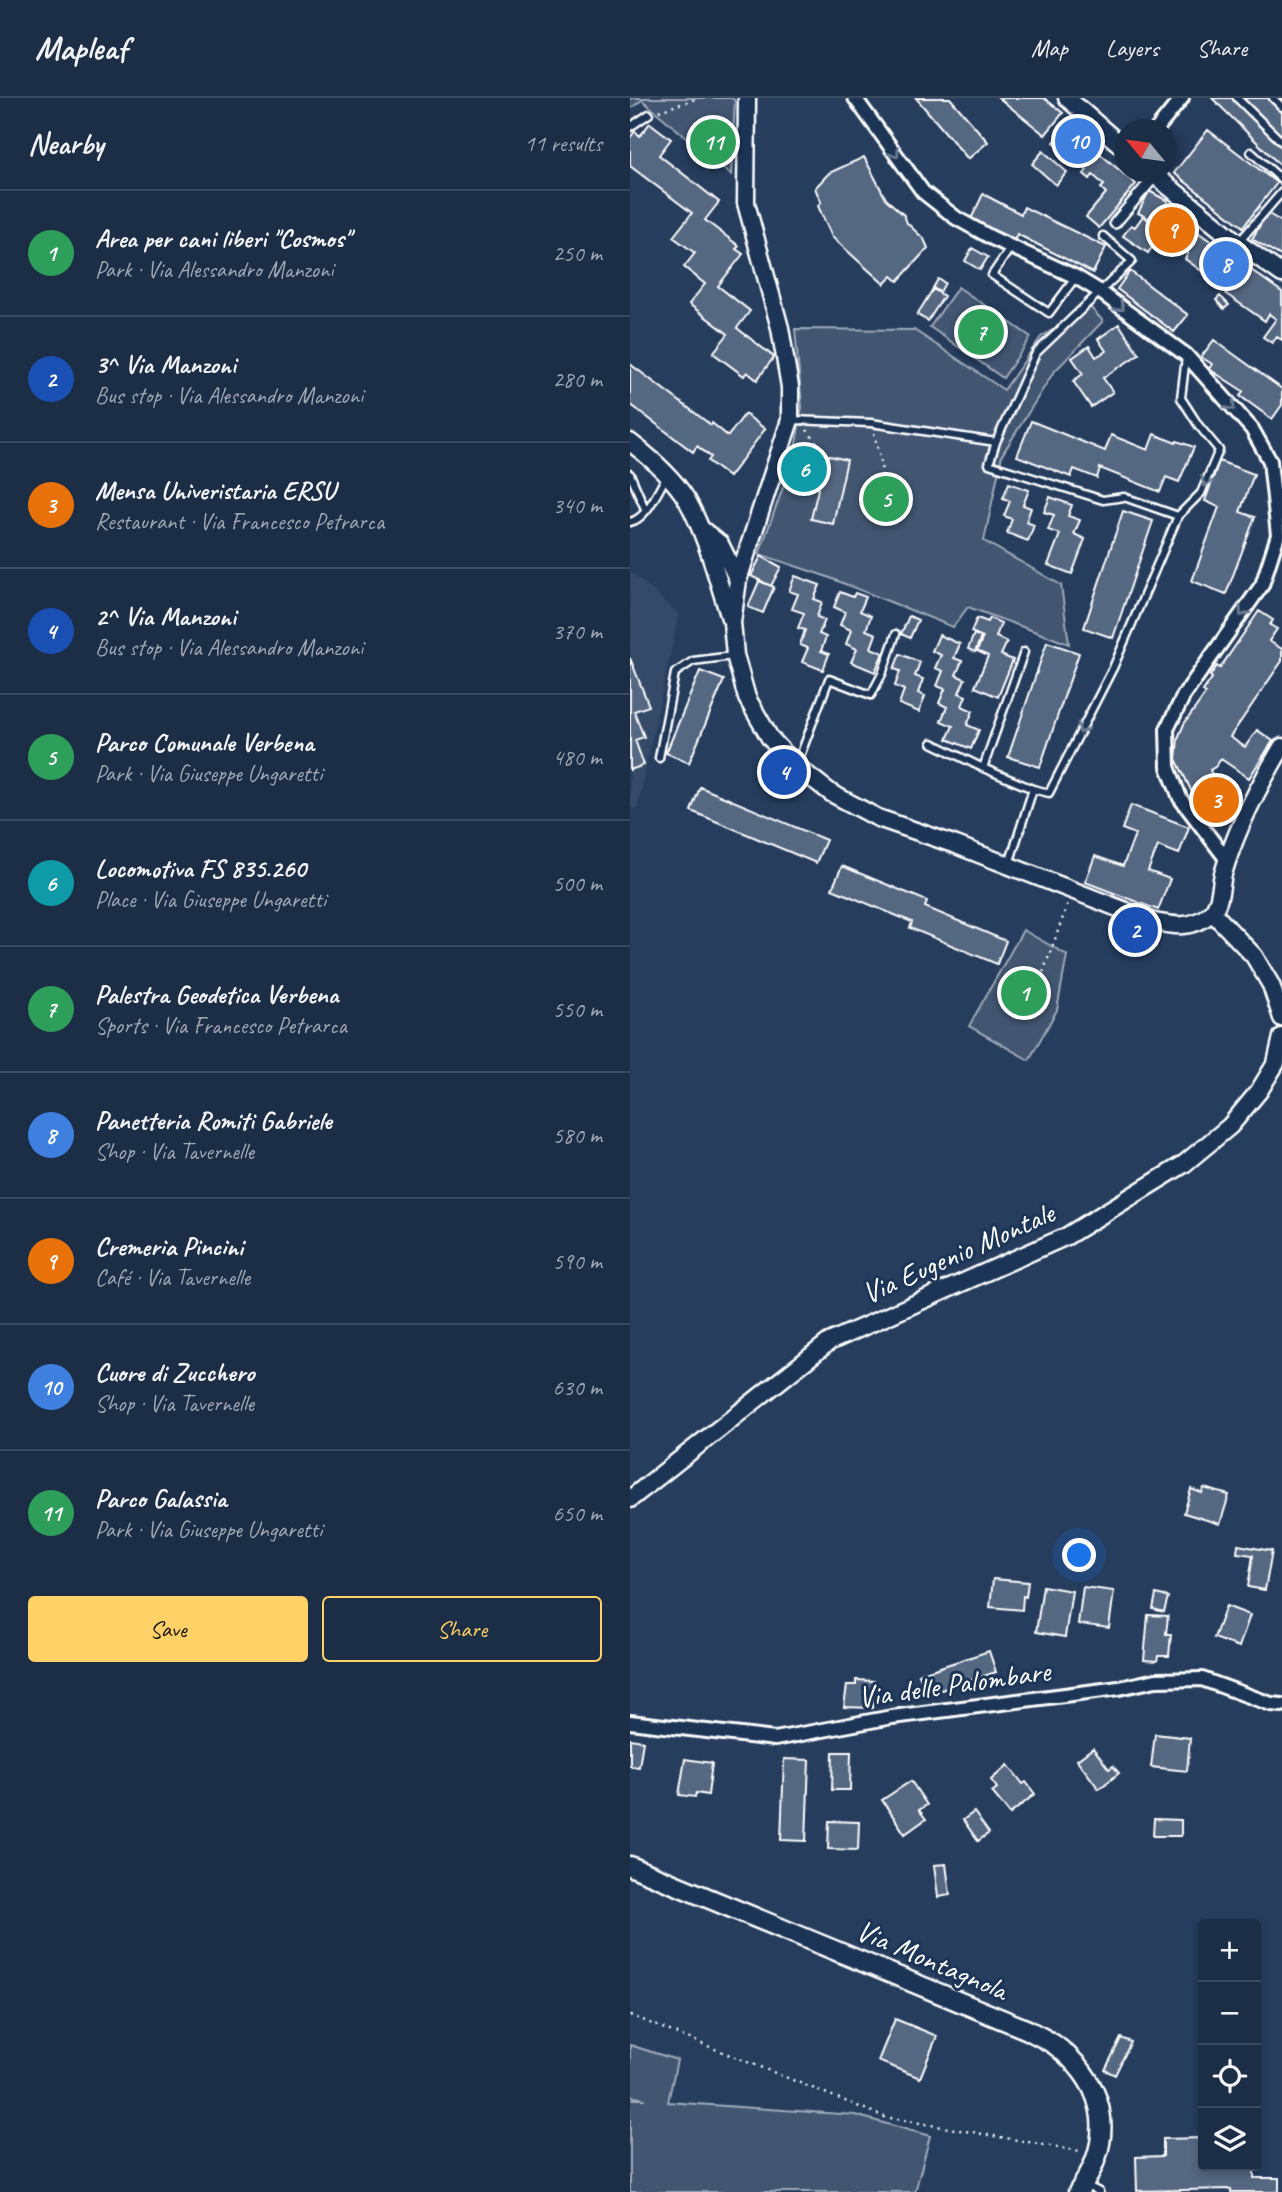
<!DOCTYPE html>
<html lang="en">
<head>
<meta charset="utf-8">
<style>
  :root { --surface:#1c2e46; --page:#293a51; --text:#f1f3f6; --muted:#a0a8b3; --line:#3a4a5f; --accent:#ffd166 }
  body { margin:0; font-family:Caveat,sans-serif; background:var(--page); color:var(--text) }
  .controls { position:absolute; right:21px; bottom:21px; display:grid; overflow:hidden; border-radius:7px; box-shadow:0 4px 10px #0003 }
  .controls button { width:63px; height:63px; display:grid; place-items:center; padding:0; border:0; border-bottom:2px solid var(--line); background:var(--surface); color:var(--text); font:35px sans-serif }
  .compass { position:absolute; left:484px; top:21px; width:63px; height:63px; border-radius:50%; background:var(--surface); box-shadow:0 4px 10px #0003; rotate:299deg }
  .you { position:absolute; left:450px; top:1458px; width:24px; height:24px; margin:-18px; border:5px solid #fff; border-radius:50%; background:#1a73e8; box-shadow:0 0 0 10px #1a73e833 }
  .badge { display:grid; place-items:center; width:46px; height:46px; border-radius:50%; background:var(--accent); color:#fff; font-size:23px; font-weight:700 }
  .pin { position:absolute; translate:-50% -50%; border:4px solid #fff; box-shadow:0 2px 7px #0006 }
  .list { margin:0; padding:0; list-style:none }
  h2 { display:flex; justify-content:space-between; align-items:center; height:91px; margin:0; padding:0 28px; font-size:30px }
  h2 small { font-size:23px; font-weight:400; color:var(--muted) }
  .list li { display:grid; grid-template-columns:46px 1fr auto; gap:21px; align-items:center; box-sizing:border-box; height:126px; padding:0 28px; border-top:2px solid var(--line) }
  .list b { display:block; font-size:26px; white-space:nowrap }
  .list p { margin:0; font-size:23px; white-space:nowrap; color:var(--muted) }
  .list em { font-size:23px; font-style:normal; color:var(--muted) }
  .actions { display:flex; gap:14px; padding:21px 28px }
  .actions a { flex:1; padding:16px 0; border:2px solid var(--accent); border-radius:7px; text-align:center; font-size:24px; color:var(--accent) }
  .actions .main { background:var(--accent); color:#111 }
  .icon { flex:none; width:38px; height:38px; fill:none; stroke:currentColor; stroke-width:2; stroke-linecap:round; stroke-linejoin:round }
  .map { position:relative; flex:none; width:652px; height:2094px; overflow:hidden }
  header { display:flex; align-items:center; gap:42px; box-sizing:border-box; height:98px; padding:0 35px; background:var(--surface); border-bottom:2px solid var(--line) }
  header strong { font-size:33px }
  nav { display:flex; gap:38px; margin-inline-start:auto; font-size:24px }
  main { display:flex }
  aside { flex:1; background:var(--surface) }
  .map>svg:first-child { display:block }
  .built { fill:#344a68 }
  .green { fill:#425672; stroke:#a0aab8; stroke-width:2 }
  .building { fill:#556781; stroke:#fff; stroke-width:2 }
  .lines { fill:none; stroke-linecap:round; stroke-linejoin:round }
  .service-casing { stroke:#fff; stroke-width:11 }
  .pedestrian-casing { stroke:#fff; stroke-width:14 }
  .minor-casing { stroke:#fff; stroke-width:18 }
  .tertiary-casing { stroke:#fff; stroke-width:21 }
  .secondary-casing { stroke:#fff; stroke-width:23 }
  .path { stroke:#fff; stroke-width:2.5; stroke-dasharray:2 5; stroke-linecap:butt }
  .service { stroke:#1d3557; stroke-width:6 }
  .pedestrian { stroke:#1d3557; stroke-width:9 }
  .minor { stroke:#1d3557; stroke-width:12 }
  .tertiary { stroke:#1d3557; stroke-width:16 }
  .secondary { stroke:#1d3557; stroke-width:18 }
  .oneway { stroke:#6c7c92 }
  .labels { text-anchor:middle; stroke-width:6; stroke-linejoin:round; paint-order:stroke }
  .street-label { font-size:30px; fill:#fff; stroke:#1d3557 }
</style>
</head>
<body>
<header>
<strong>Mapleaf</strong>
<nav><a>Map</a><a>Layers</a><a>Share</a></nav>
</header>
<main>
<aside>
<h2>Nearby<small>11 results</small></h2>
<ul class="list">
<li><span class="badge" style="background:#2e9e5b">1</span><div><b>Area per cani liberi &quot;Cosmos&quot;</b><p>Park · Via Alessandro Manzoni</p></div><em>250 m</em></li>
<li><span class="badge" style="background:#1a4fb4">2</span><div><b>3^ Via Manzoni</b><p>Bus stop · Via Alessandro Manzoni</p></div><em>280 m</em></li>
<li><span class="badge" style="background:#e8710a">3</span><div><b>Mensa Univeristaria ERSU</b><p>Restaurant · Via Francesco Petrarca</p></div><em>340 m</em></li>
<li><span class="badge" style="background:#1a4fb4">4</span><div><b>2^ Via Manzoni</b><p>Bus stop · Via Alessandro Manzoni</p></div><em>370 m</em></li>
<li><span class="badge" style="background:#2e9e5b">5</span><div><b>Parco Comunale Verbena</b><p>Park · Via Giuseppe Ungaretti</p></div><em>480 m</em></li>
<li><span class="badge" style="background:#0f9aa8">6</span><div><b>Locomotiva FS 835.260</b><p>Place · Via Giuseppe Ungaretti</p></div><em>500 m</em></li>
<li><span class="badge" style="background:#2e9e5b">7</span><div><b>Palestra Geodetica Verbena</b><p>Sports · Via Francesco Petrarca</p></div><em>550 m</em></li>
<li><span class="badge" style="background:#3f7fe0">8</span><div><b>Panetteria Romiti Gabriele</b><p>Shop · Via Tavernelle</p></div><em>580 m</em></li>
<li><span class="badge" style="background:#e8710a">9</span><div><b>Cremeria Pincini</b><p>Café · Via Tavernelle</p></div><em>590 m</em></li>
<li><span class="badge" style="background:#3f7fe0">10</span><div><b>Cuore di Zucchero</b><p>Shop · Via Tavernelle</p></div><em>630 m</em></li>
<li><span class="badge" style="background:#2e9e5b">11</span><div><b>Parco Galassia</b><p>Park · Via Giuseppe Ungaretti</p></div><em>650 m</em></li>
</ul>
<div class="actions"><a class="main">Save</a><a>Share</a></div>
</aside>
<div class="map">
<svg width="652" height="2094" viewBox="0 0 652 2094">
  <rect width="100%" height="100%" fill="#263d5e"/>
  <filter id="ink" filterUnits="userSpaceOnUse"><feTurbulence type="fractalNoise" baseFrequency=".0143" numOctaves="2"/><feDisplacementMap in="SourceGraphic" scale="14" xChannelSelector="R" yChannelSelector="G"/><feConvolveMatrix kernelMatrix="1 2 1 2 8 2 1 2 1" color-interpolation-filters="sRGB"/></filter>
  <g filter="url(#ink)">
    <path class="built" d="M0 473 49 516 7 711 0 709Z"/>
    <path class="green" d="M0 0H102L105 3 101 77 12 2 0 11Z
      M328 189 401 239 373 280 300 229Z
      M460 209 473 223 423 275 372 357 354 443 431 487 439 546 338 509 323 529 195 478 129 456 164 359 172 309 165 231 284 232 374 292 411 239Z
      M393 832 437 857 427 912 399 962 339 928Z
      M0 1947 47 1962 38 2004 225 2017 300 2038 285 2094H0V2001H15L0 1998Z"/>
    <path class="building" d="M286 0H320L358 44 338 61Z
      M369 0H414L433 15 415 37Z
      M582 0H652V69Z
      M20 25 41 41 29 57 89 104 75 122 109 148 106 151 113 156 88 188 120 213 107 230 144 259 127 282 117 274 114 278 83 255 98 236 59 206 75 186 54 169 65 155 43 139 62 115 0 68V40L5 33 10 38Z
      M437 28 506 86 469 130 456 119 476 95 471 90 474 87 463 77 460 81 454 76 457 72 424 44Z
      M578 32 647 85 613 129 544 75Z
      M413 53 437 74 426 87 402 66Z
      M234 59 256 101 274 117 277 125 294 141 298 150 268 183 262 178 254 186 202 139 188 108 191 104 185 90 199 75Z
      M519 93 538 103 531 115 527 113 522 122 508 115Z
      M353 96 391 116 394 109 476 149 463 175 387 136 384 143 341 121Z
      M528 114 539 122 541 119 553 128 555 125 652 194V242L647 239 642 245 633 239 646 221 639 216 635 223 596 196 598 192 555 161 558 155 531 136 518 155 493 138 501 127 505 129 513 118 521 124Z
      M637 115 652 124 651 158 622 141Z
      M342 150 358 159 350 172 335 163Z
      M500 173 558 217 544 234 487 191Z
      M308 181 315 185 310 194 303 190Z
      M303 191 314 198 298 223 287 217Z
      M590 198 599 207 594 211 586 202Z
      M489 226 509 256 473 280 483 294 461 309 443 283 453 276 442 260 459 248 466 259 476 253 468 241Z
      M584 242 652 291V307L642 321 610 298 613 293 579 271 582 266 571 259Z
      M0 266 81 327 82 325 98 338 115 316 135 331 99 379 78 363 81 359 67 348 63 354 0 306Z
      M401 323 475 353 481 337 518 352 524 336 546 345 547 343 564 349 549 384 536 379 530 394 470 370 467 380 444 371 441 379 387 358Z
      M196 357 217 362 203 426 181 421Z
      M589 363 624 376 610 414 625 419 596 496 562 483 589 409 575 403Z
      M379 385 399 392 393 407 401 410 396 424 404 427 398 443 377 435 382 421 374 418 380 403 373 400Z
      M420 399 442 407 438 418 450 422 444 436 455 441 442 476 418 467 430 436 418 432 424 417 414 414Z
      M493 413 523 423 483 540 454 530Z
      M131 458 151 469 141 488 121 478Z
      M165 478 190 487 184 501 192 504 187 519 195 522 189 536 196 539 191 553 199 556 193 572 172 564 178 550 170 547 175 532 168 530 174 515 162 511 168 496 159 493Z
      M129 483 144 489 133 515 118 509Z
      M210 494 223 499 225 495 236 499 230 513 241 518 236 532 246 536 241 550 253 555 245 574 221 564 227 551 216 546 221 532 210 527 215 514 204 509Z
      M629 513 643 522 640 527 647 531 639 543 652 551V563L600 639 615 649 627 632 643 643 619 680 591 661 585 669 580 672 584 681 608 697 599 710 583 717 568 707 546 661 548 640 554 626 576 595 573 593 582 580 580 578 587 568 590 570Z
      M279 518 288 522 280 540 271 536Z
      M347 520 358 524 360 520 371 525 366 539 377 544 371 557 383 562 368 599 345 589 358 558 347 553 353 539 341 534Z
      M344 536 351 539 345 554 338 551Z
      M309 537 330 546 324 560 332 563 326 577 335 581 329 595 336 598 332 608 343 613 337 627 349 632 341 651 317 641 323 628 311 623 317 609 309 605 315 591 307 588 313 573 305 570 311 557 302 553Z
      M417 544 449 555 410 669 378 659Z
      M270 556 290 564 285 578 293 581 288 595 295 598 289 614 269 606 274 592 265 588 270 573 264 571Z
      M0 560 19 608 4 613 14 639 5 642 14 667 0 672Z
      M70 573 94 582 59 665 36 655Z
      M70 689 196 742 186 765 61 713Z
      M501 707 559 729 549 756 528 748 518 773 540 781 528 812 455 784 465 758 493 768 505 736 492 731Z
      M212 768 297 803 295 809 376 843 367 866 280 830 282 824 202 791Z
      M574 1390 599 1397 590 1426 554 1415 561 1391 572 1395Z
      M608 1447 642 1453 635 1492 618 1489 623 1457 607 1455Z
      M363 1481 398 1484 396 1499 393 1498 392 1512 360 1509Z
      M413 1488 442 1493 435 1539 406 1534Z
      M453 1489 484 1493 479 1530 448 1526Z
      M526 1496 538 1499 534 1514 523 1511Z
      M596 1508 620 1517 609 1549 584 1540Z
      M518 1517 538 1518 536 1536H541L539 1558H528L527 1563 514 1562Z
      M359 1553 366 1574 296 1597 289 1576Z
      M226 1582 244 1583 243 1610 214 1609 217 1587H226Z
      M525 1636 560 1640 557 1673 521 1669Z
      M0 1641 13 1643 9 1669 0 1668Z
      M463 1650 479 1671 483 1668 489 1675 469 1691 447 1662Z
      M203 1654H221L220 1692H202Z
      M55 1661 82 1665 78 1697 66 1695 65 1699 49 1697Z
      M154 1661 179 1662 176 1743 151 1742Z
      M378 1667 393 1686 396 1684 405 1696 380 1716 362 1694 367 1690 361 1682Z
      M281 1683 297 1707 289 1712 296 1721 275 1736 252 1702Z
      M344 1714 359 1735 348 1743 333 1722Z
      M524 1721 551 1722V1738H523Z
      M199 1723 229 1724 228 1752 198 1751Z
      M316 1766 320 1797 308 1799 304 1767Z
      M265 1921 307 1938 290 1980 248 1963Z
      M491 1940 501 1944 485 1977 475 1972Z
      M573 2040V2068H624V2080H649V2094H601V2091L507 2093 506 2059 533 2058V2041Z"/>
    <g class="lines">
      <g class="service-casing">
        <path id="service" d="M607 0 652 44
          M643 0 652 9
          M0 29 19 16
          M621 54 652 82
          M608 145 652 94
          M381 149 362 177 419 215 446 179
          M162 322 241 325 366 344 406 255 502 163 473 138
          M366 344 359 366 473 402 494 399 548 418
          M0 376 16 413
          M0 424C17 421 28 392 37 378
          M302 645 353 670 403 691 379 766
          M29 660 45 575 63 563 103 558
          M167 666 199 581 241 597 252 576 266 536
          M353 670 394 554
          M403 691 419 695 483 570 548 418 571 395 589 352 569 328 551 300 556 259
          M455 2087 469 2094"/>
      </g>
      <g class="pedestrian-casing">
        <path id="pedestrian" d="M485 125 526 77"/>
      </g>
      <g class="minor-casing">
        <path id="minor" d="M225 0 293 94 326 120 362 140 446 179 469 193 556 257 622 331 640 363 648 437 632 487 554 597 537 631 538 669 550 700 597 762
          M526 32 552 0
          M0 1624 145 1641 262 1619 489 1590 526 1582 572 1581 641 1606 652 1607"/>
      </g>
      <g class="tertiary-casing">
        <path id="tertiary" d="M117 0 116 105 150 230 160 289V322L108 482 102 524 105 557 117 600 140 640 166 668 201 695 248 720 326 747 524 824C545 828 562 831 580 816 591 806 590 790 593 776 606 731 628 689 652 649
          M437 0 494 50
          M521 74 608 145 652 176
          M0 344C21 360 43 379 57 402 77 438 87 481 100 520
          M70 430 90 446 108 482
          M582 814 624 858 641 887 652 920
          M0 1401 199 1244 437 1138 554 1066 600 1028 629 993 646 965 652 939"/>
      </g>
      <g class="secondary-casing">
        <path id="secondary" d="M0 1768 398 1932C408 1938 421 1943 430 1951 479 1991 484 2044 448 2094"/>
      </g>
      <path class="path" d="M29 13 69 0
        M177 332 196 357
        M244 335 251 365 252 381
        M406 894 438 805
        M0 1917 255 2019 450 2053"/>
      <use href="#service" class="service"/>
      <use href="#pedestrian" class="pedestrian"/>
      <use href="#minor" class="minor"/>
      <use href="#tertiary" class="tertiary"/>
      <use href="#secondary" class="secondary"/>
    </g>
    <defs><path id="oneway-chevron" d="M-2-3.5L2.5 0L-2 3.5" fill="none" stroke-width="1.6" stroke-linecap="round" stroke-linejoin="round" transform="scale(1.75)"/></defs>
    <g class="oneway">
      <use href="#oneway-chevron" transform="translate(265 55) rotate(54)"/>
      <use href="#oneway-chevron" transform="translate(490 209) rotate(36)"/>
      <use href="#oneway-chevron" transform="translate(601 308) rotate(48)"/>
      <use href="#oneway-chevron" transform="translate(576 384) rotate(112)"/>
      <use href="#oneway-chevron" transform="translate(613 514) rotate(125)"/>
      <use href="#oneway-chevron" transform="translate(452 631) rotate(117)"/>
    </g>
  </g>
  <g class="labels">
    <g class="street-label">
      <text transform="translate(328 1155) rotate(-24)" y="10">Via Eugenio Montale</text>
      <text transform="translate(324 1586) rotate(-8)" y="10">Via delle Palombare</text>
      <text transform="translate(302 1862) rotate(23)" y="10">Via Montagnola</text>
    </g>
  </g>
</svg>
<div class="controls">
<button>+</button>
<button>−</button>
<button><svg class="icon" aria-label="locate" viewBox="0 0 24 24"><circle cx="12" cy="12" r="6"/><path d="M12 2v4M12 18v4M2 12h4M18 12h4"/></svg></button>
<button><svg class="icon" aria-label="layers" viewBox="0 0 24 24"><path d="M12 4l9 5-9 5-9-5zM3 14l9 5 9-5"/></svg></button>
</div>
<svg class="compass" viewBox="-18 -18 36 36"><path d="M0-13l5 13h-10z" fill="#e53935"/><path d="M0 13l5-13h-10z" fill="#a0a8b3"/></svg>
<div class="you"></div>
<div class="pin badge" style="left:394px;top:895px;background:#2e9e5b">1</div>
<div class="pin badge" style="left:505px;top:832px;background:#1a4fb4">2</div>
<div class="pin badge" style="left:586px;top:702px;background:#e8710a">3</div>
<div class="pin badge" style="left:154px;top:674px;background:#1a4fb4">4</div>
<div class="pin badge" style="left:256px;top:401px;background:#2e9e5b">5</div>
<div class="pin badge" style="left:174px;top:371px;background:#0f9aa8">6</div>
<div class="pin badge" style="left:351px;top:234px;background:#2e9e5b">7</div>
<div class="pin badge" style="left:596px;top:166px;background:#3f7fe0">8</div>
<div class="pin badge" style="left:542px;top:132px;background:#e8710a">9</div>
<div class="pin badge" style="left:448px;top:43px;background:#3f7fe0">10</div>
<div class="pin badge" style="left:83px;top:44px;background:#2e9e5b">11</div>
</div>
</main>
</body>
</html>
